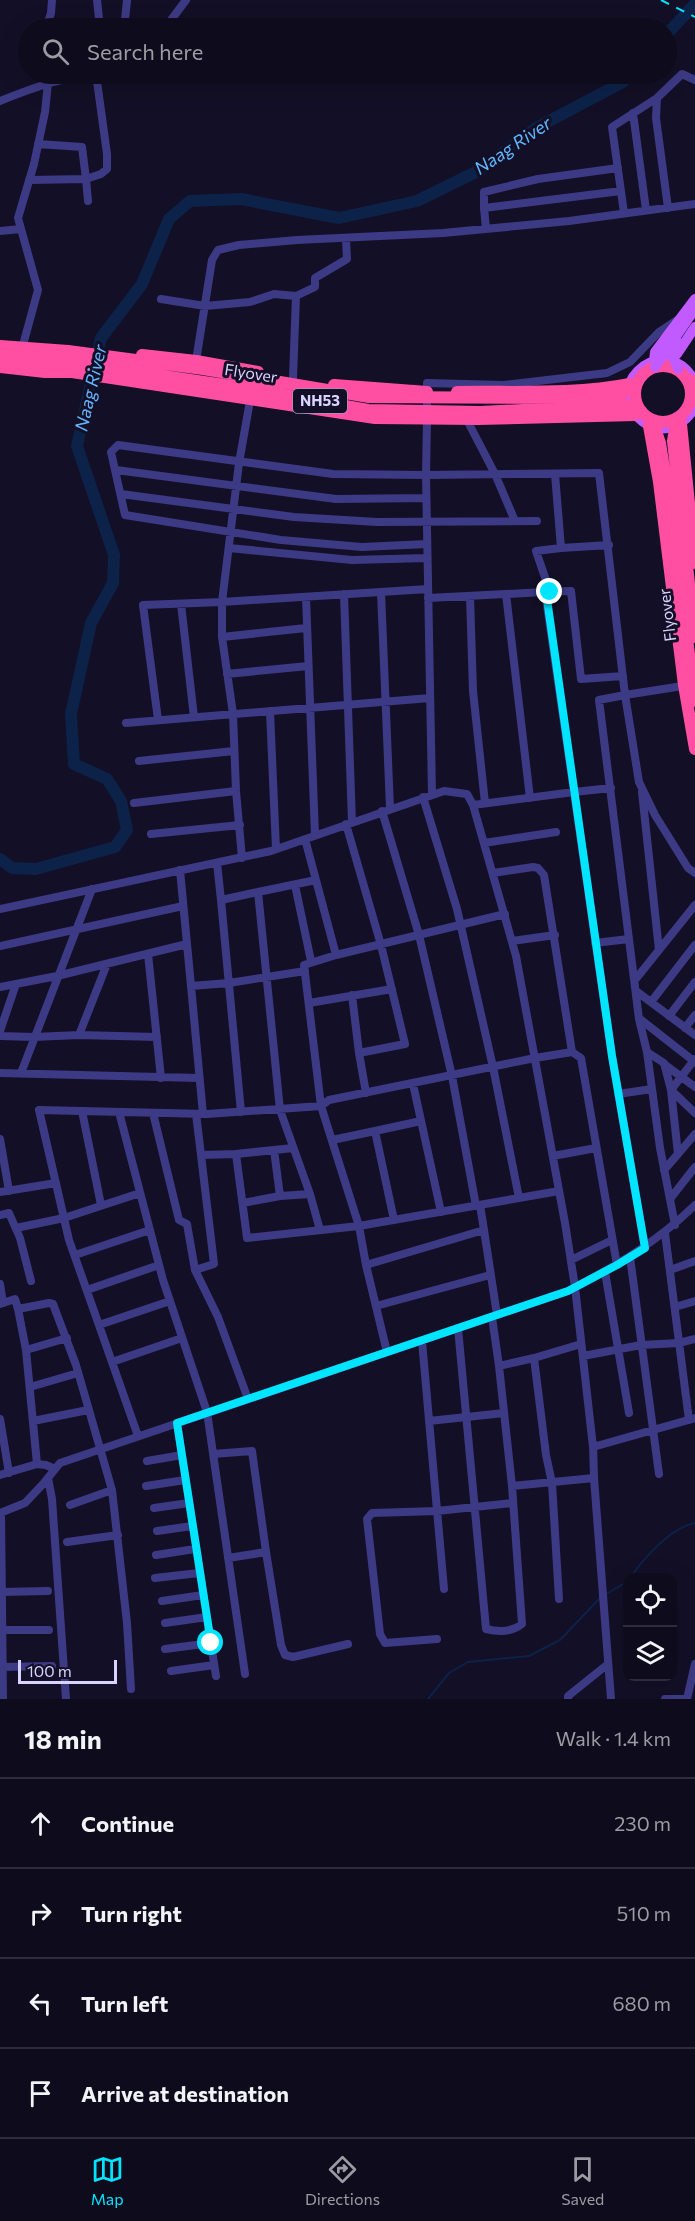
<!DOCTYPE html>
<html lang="en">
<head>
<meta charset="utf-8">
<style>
  :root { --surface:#0e0b1c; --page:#1c1929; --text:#f1f3f6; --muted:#9b9ba3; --line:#2e2b3b; --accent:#00e5ff }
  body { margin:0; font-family:Commissioner,sans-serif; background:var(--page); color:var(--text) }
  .controls { position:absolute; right:18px; bottom:18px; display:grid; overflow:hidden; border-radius:12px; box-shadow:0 6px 24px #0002 }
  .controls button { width:54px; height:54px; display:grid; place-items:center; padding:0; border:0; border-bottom:2px solid var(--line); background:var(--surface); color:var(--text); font:30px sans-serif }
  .scale { position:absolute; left:18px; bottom:15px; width:99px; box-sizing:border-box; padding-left:6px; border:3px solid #d9d4ff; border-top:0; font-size:16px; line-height:21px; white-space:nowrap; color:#d9d4ff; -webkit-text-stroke:4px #130f26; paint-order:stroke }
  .stop { position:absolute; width:18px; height:18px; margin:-14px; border:4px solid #00e5ff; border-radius:50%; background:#fff }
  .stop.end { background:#00e5ff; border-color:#fff; box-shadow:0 2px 6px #0008 }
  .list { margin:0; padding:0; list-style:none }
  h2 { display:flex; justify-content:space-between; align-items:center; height:78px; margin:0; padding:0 24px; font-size:26px }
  h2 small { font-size:20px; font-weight:400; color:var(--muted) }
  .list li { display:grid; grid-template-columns:39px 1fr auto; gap:18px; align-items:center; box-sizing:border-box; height:90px; padding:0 24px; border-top:2px solid var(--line) }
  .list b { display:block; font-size:22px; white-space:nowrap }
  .list em { font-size:20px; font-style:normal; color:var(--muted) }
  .icon { flex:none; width:33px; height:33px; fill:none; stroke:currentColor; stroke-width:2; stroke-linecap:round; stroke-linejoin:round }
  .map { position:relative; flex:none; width:695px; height:1699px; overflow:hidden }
  .search { position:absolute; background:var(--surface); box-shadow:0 6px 24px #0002; left:18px; right:18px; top:18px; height:66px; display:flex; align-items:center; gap:15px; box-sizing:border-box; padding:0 21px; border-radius:33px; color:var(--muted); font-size:22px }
  .sheet { height:438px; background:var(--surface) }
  nav { display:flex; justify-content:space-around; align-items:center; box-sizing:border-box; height:84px; border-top:2px solid var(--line); background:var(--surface); font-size:16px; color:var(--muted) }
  nav a { display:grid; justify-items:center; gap:3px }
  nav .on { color:var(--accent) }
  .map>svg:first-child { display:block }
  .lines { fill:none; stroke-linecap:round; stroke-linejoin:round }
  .stream { stroke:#0c2248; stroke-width:2 }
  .river { stroke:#0c2248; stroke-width:12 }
  .minor { stroke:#3d3a85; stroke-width:8 }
  .major { stroke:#c25bff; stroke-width:10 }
  .highway { stroke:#ff4fa3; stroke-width:12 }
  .rail { stroke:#00e5ff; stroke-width:2; stroke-dasharray:9 8; stroke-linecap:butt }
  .major-bridge { stroke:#c25bff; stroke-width:10 }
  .highway-bridge { stroke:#ff4fa3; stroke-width:12 }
  .route { stroke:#00e5ff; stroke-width:8 }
  .labels { text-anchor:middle; stroke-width:6; stroke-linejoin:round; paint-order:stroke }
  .shield { fill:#130f26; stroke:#9e99be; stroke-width:1.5 }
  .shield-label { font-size:15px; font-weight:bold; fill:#d9d4ff }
  .street-label { font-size:16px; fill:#d9d4ff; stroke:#130f26 }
  .water-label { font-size:18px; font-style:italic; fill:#62b6ff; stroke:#130f26 }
</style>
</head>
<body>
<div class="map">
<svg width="695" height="1699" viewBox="0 0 695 1699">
  <rect width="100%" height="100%" fill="#130f26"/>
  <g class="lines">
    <path class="stream" d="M630 1578C644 1558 670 1528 695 1523
      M608 1593 628 1581
      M428 1699 449 1673 468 1662 529 1656 560 1640 600 1598"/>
    <path class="river" d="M666 35 695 4
      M0 859 12 868 36 869 115 847 127 830 121 801 107 779 74 764 71 714 91 623 113 583 114 555 77 446 101 338 142 284 169 219 190 201 241 199 339 218 417 201 480 170 536 128 623 82 631 74"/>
    <path class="minor" d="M97 0 100 28
      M46 28 51 13 52 0
      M113 28 125 20 127 0
      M165 28 186 0
      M0 101C35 87 64 76 103 74
      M633 113 646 210
      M29 180 86 179 82 147 38 144
      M88 201 86 179 101 174 107 169V154L96 74
      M484 208V192L538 179 618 168
      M668 208 656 118 657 98 682 74 695 80
      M624 213 612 127 657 98
      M486 229 484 208 621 191
      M0 231 21 229
      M161 299 205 306 250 302 274 294 296 296
      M23 345 38 290 18 218 34 164 45 112 48 83
      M196 361 212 260 218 250 239 245 297 240 443 233 569 221 695 204
      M293 378 296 296 315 287V278L347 259 346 239
      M427 415V383L503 385 607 373 630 362 659 332 677 320
      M462 420H467L495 474 515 521
      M116 470 336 499 426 498
      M555 474 561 548 609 545
      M121 494 294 517 377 522 537 521
      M427 544 362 547 281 540 125 515 111 452 118 445 333 474 426 475 427 419H431
      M229 548 352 560 427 558
      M381 592 390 808
      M545 592 571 591 581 679 623 676
      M550 592 536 551 561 548
      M344 594 352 822
      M506 594 530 798
      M470 596 473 691 485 803
      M306 597 315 835
      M428 598 545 592 574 792 473 805 516 956 565 1223 575 1287 593 1447 695 1418
      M181 604 194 717
      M222 637 306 628
      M227 674 308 666
      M689 685 625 695 639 782 655 815 688 868 695 873
      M270 711 276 849
      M158 720 143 605 222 602 239 463 251 395
      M126 723 430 698
      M139 761 234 751
      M611 788 574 792 612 1056 645 1248
      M642 792 659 950
      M432 794 426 475 599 473 625 695 599 700 639 1019 647 1052 660 1148 675 1225
      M423 797 457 909 493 1067 519 1198
      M134 803 236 791
      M382 811 419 935 452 1076 476 1206
      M346 824 381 945 405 1044 359 1053 366 1093
      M151 834 240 825
      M305 839 336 955 505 914
      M484 843 556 832
      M242 858 236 791 233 714 222 637V602L428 589
      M217 863 221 900
      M180 870 191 986
      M493 873 533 867 538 868 544 875 572 1052
      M316 880 258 892 280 1110 310 1194 320 1230
      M295 885 311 961
      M0 909 271 851 444 791 467 794 473 805
      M512 941 555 935
      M595 943 629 939
      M0 946 183 906
      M148 954 161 1078
      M336 955 304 965 321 1106 359 1226 366 1265
      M635 980 695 905
      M0 987 57 976 187 944
      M636 991 695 1035
      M352 995 359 1053
      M651 1002 695 945
      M309 1003 392 989
      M669 1016 695 982
      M640 1019 695 1062
      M685 1028 695 1015
      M0 1031 16 984
      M79 1035 107 964
      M0 1036 34 1037 79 1035 157 1037
      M647 1052 664 1063 671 1090 695 1113
      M664 1064 695 1087
      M0 1073 199 1078
      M21 1073 92 889
      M413 1084 441 1212
      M618 1094 652 1089
      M82 1111 101 1205
      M119 1112 163 1280 207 1412 245 1674
      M241 1112 221 900 258 892
      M153 1113 179 1220 187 1224 195 1270 214 1264 201 1155 236 1154 247 1238 359 1226 559 1191
      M196 1114 201 1155
      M203 1114 191 986 229 983 305 971
      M0 1139 9 1191
      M332 1140 375 1131
      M274 1150 280 1196
      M236 1154 293 1148
      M678 1154 695 1134
      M553 1156 596 1148
      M664 1170 678 1154 671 1090 695 1059
      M0 1192 56 1183
      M670 1199 695 1167
      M243 1203 280 1196 310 1194
      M480 1205 484 1230
      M0 1215 9 1213 20 1238 31 1281
      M394 1220 375 1131 421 1121
      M16 1228 64 1218 140 1193
      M665 1233 689 1420
      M75 1255 150 1230
      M630 1257 659 1474
      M571 1260 612 1240
      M195 1270 218 1317 248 1399
      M670 1270 695 1261
      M605 1272 629 1413
      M0 1284 3 1303
      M87 1290 159 1265
      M0 1304 15 1299 18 1309
      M376 1306 490 1275
      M675 1307 695 1301
      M492 1317 499 1366
      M99 1325 170 1301
      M458 1328 486 1629C498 1632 512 1632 522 1624L512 1486 499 1366 534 1358
      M422 1341 444 1589
      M26 1350 67 1338
      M387 1352 366 1265 484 1230 497 1315
      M583 1356 641 1345 679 1343 695 1339
      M112 1362 182 1338
      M30 1387 78 1373
      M0 1419 9 1473
      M33 1421 88 1410
      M429 1421 504 1413
      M177 1423 216 1676
      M138 1436 69 1240 39 1110 207 1114 321 1106 329 1100 535 1058 572 1052 581 1058 617 1265
      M213 1454 252 1451 266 1552 281 1645 285 1655 293 1657 348 1644
      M147 1461 182 1455
      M37 1464 46 1465 55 1469
      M0 1475 37 1464 26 1350 18 1309 49 1303 53 1304 76 1365 112 1490 127 1623 131 1689
      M48 1478 52 1499 66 1699
      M594 1478 611 1699
      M146 1486 185 1480
      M512 1486 594 1478 593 1443
      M70 1505 112 1490
      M154 1508 189 1503
      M0 1513 25 1503 43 1484 60 1463 568 1291C615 1267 657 1242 695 1205
      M1 1513 3 1698
      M157 1531 192 1526
      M67 1542 118 1535
      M156 1555 195 1549
      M228 1558 266 1552
      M155 1578 199 1573
      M1 1592 48 1591
      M559 1599 552 1483 546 1455 534 1358 581 1344
      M162 1601 203 1595
      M165 1623 207 1617
      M2 1630H49
      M437 1639 385 1643 380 1634 367 1519 372 1513 437 1511 513 1503
      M165 1649 211 1643
      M2 1667 52 1666
      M171 1671 214 1665
      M568 1699V1696L608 1664
      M665 1699H687
      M687 1699 695 1664"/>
    <path class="major" d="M677 354 695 327
      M654 361 655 352 695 299
      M695 382C688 369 678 360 663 360 653 360 644 365 638 371 604 406 665 458 695 407"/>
    <path class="highway" d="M142 355 196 361 258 372
      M635 394a28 28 0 1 1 56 0a28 28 0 1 1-56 0Z
      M0 367 45 372H72L375 418 478 419 635 415
      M334 385 427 392
      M457 392C514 391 574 395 630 384
      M681 424 695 563
      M649 426 659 482 684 685 695 749"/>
    <path class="rail" d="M661 0 695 17"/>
    <path class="major-bridge" d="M655 367 695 309
      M678 369 673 357 679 343"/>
    <path class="highway-bridge" d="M0 346 68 351 203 369 369 397 563 398 623 394 636 384
      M0 358 69 362 251 389 368 410 480 412 624 405 641 411
      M689 380 695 382
      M677 418 673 441 695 637
      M652 420 660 443 670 506 695 701"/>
  </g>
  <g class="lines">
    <path class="route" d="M211 1643 177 1423 568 1291 617 1265 645 1248 612 1056 546 592H550"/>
  </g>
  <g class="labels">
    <rect class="shield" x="293" y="389" width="54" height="24" rx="4.5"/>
    <g class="shield-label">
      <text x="320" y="406">NH53</text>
    </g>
    <g class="street-label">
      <text transform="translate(251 373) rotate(9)" y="6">Flyover</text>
      <text transform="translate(667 615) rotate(-97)" y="6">Flyover</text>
    </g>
    <g class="water-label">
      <text transform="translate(513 146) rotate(-34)" y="6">Naag River</text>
      <text transform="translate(91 388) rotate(-77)" y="6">Naag River</text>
    </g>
  </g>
</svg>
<div class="controls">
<button><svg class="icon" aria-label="locate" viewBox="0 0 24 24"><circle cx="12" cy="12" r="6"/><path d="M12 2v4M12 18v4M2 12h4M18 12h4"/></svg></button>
<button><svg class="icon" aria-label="layers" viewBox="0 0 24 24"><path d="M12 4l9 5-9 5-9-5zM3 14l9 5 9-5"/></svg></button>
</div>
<div class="scale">100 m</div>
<div class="stop" style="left:211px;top:1643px"></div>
<div class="stop end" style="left:550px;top:592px"></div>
<div class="search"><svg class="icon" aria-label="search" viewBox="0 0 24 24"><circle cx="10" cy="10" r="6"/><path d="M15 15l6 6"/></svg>Search here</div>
</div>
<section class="sheet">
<h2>18 min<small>Walk · 1.4 km</small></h2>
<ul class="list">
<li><svg class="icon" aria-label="ahead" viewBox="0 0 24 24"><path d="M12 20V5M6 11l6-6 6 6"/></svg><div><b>Continue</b></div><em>230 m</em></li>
<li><svg class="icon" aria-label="right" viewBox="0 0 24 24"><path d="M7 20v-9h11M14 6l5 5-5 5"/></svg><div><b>Turn right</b></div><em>510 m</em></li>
<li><svg class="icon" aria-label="left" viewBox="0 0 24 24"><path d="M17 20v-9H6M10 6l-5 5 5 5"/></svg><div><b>Turn left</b></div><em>680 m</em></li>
<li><svg class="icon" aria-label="arrive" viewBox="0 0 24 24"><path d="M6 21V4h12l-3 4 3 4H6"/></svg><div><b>Arrive at destination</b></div></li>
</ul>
</section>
<nav>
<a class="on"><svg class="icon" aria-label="map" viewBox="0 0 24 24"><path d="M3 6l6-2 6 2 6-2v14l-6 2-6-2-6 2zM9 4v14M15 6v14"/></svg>Map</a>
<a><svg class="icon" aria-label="directions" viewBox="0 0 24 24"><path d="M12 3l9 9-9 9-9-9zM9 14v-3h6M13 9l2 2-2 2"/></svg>Directions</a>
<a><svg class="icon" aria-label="saved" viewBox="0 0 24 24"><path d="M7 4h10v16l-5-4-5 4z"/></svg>Saved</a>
</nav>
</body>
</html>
